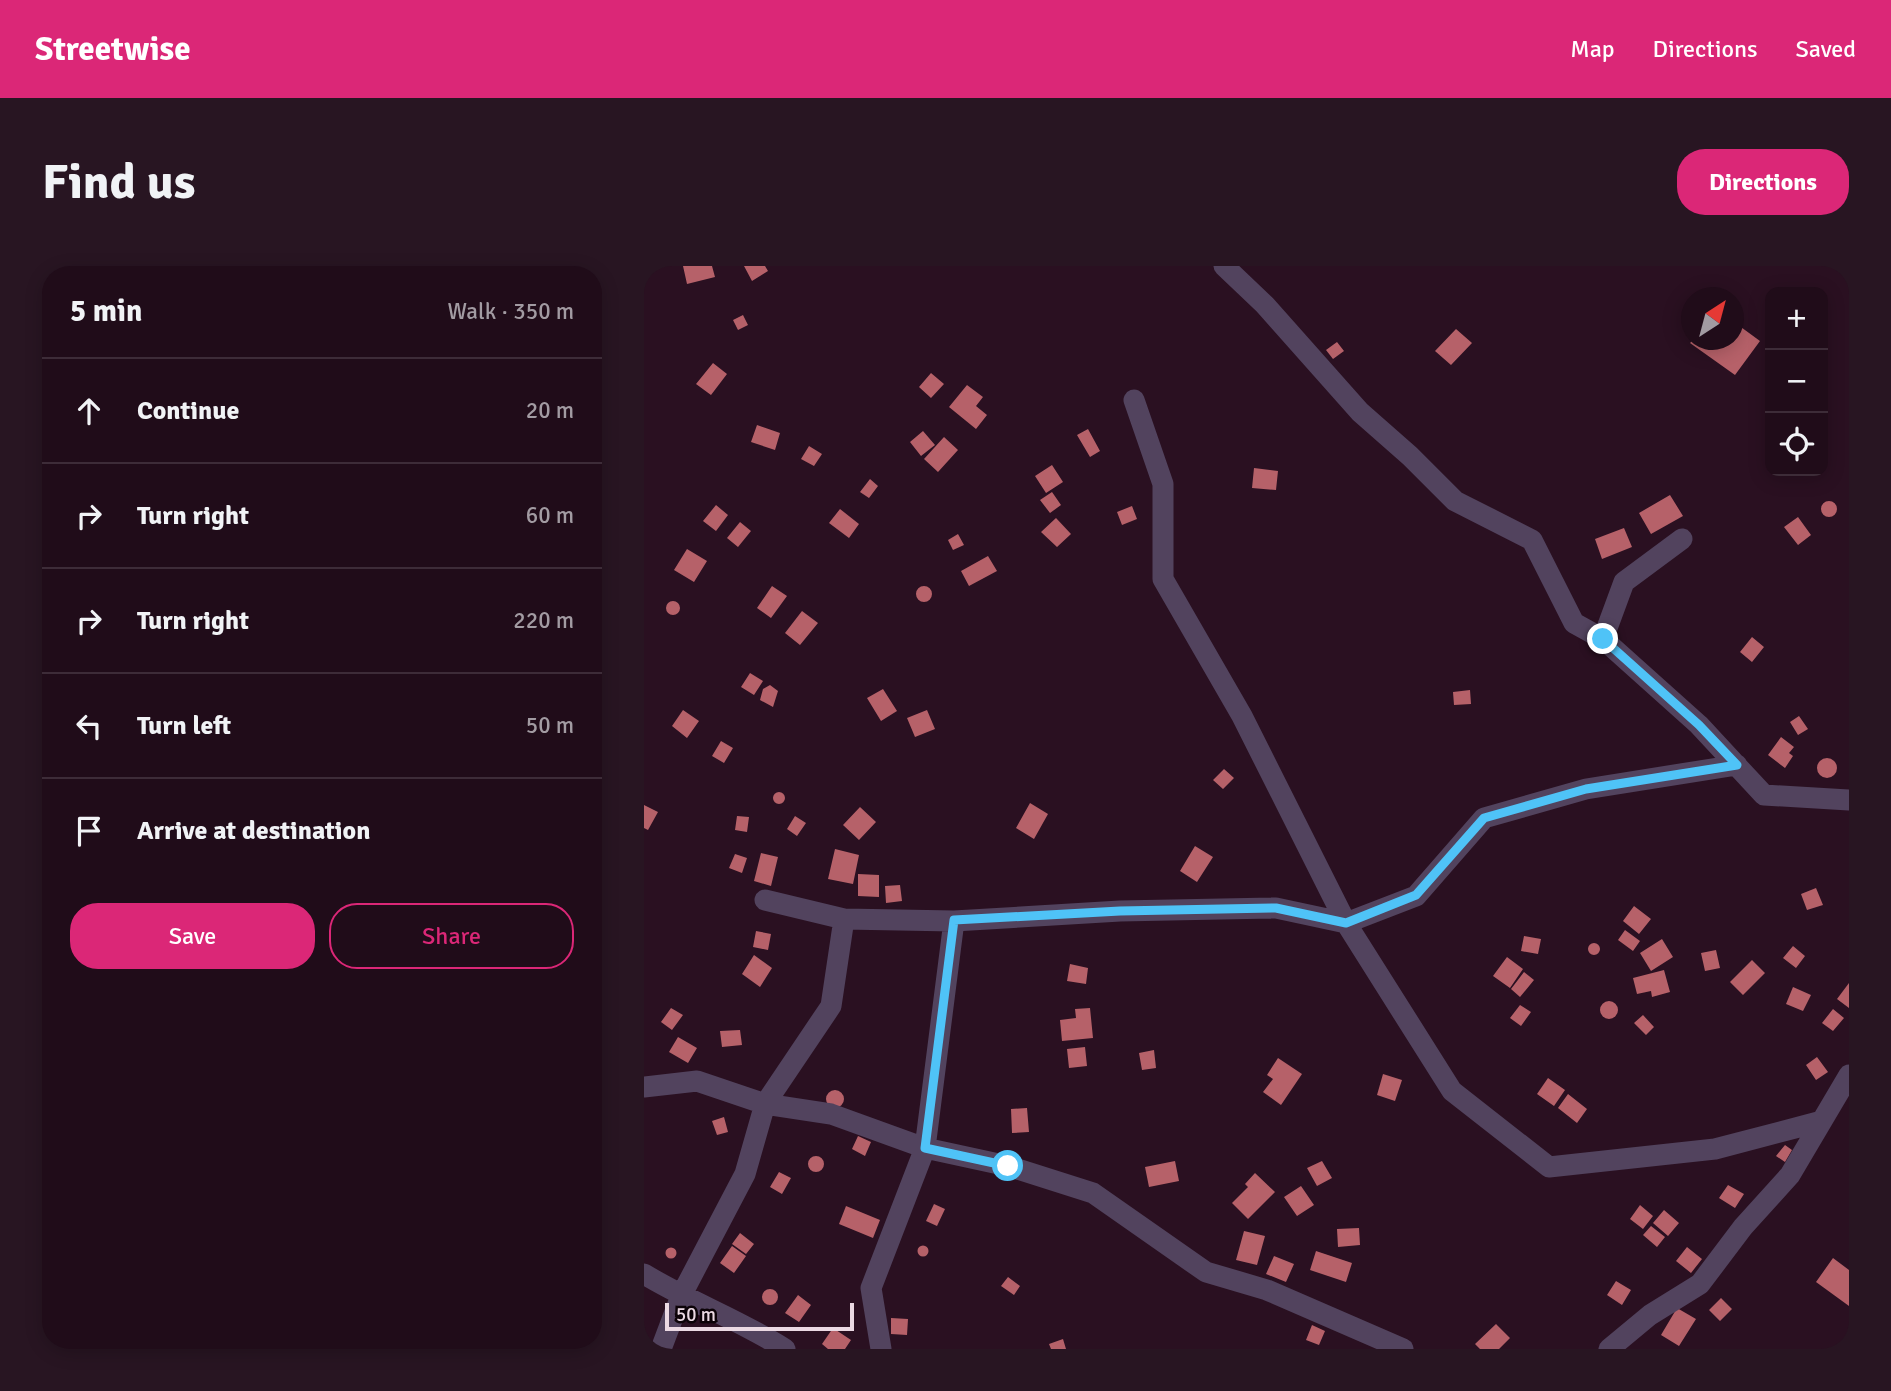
<!DOCTYPE html>
<html lang="en">
<head>
<meta charset="utf-8">
<style>
  :root { --surface:#200c19; --page:#281522; --text:#f1f3f6; --muted:#a29ba2; --line:#3d2c38; --accent:#db2777 }
  body { margin:0; font-family:Signika,sans-serif; background:var(--page); color:var(--text) }
  .controls { position:absolute; right:21px; top:21px; display:grid; overflow:hidden; border-radius:14px; box-shadow:0 4px 18px #0003 }
  .controls button { width:63px; height:63px; display:grid; place-items:center; padding:0; border:0; border-bottom:2px solid var(--line); background:var(--surface); color:var(--text); font:35px sans-serif }
  .compass { position:absolute; left:1037px; top:21px; width:63px; height:63px; border-radius:50%; background:var(--surface); box-shadow:0 4px 18px #0003; rotate:36deg }
  .scale { position:absolute; left:21px; bottom:18px; width:189px; box-sizing:border-box; padding-left:7px; border:4px solid #ebd9e3; border-top:0; font-size:19px; line-height:24px; white-space:nowrap; color:#ebd9e3; -webkit-text-stroke:5px #0c0308; paint-order:stroke }
  .stop { position:absolute; width:21px; height:21px; margin:-16px; border:5px solid #4fc3f7; border-radius:50%; background:#fff }
  .stop.end { background:#4fc3f7; border-color:#fff; box-shadow:0 2px 7px #0008 }
  .list { margin:0; padding:0; list-style:none }
  h2 { display:flex; justify-content:space-between; align-items:center; height:91px; margin:0; padding:0 28px; font-size:30px }
  h2 small { font-size:23px; font-weight:400; color:var(--muted) }
  .list li { display:grid; grid-template-columns:46px 1fr auto; gap:21px; align-items:center; box-sizing:border-box; height:105px; padding:0 28px; border-top:2px solid var(--line) }
  .list b { display:block; font-size:26px; white-space:nowrap }
  .list em { font-size:23px; font-style:normal; color:var(--muted) }
  .actions { display:flex; gap:14px; padding:21px 28px }
  .actions a { flex:1; padding:16px 0; border:2px solid var(--accent); border-radius:28px; text-align:center; font-size:24px; color:var(--accent) }
  .actions .main { background:var(--accent); color:#fff }
  .icon { flex:none; width:38px; height:38px; fill:none; stroke:currentColor; stroke-width:2; stroke-linecap:round; stroke-linejoin:round }
  .map { position:relative; flex:none; width:1205px; height:1083px; overflow:hidden; border-radius:28px }
  header { display:flex; align-items:center; gap:42px; box-sizing:border-box; height:98px; padding:0 35px; background:var(--accent); color:#fff }
  header strong { font-size:33px }
  nav { display:flex; gap:38px; margin-inline-start:auto; font-size:24px }
  .intro { display:flex; align-items:center; justify-content:space-between; box-sizing:border-box; height:168px; padding:0 42px }
  h1 { margin:0; font-size:49px }
  .button { padding:18px 32px; border-radius:28px; background:var(--accent); color:#fff; font-size:24px; font-weight:700 }
  main { display:flex; gap:42px; padding:0 42px }
  aside { flex:1; background:var(--surface); border-radius:28px; box-shadow:0 4px 18px #0003 }
  .map>svg:first-child { display:block }
  .building { fill:#b66169 }
  .lines { fill:none; stroke-linecap:round; stroke-linejoin:round }
  .minor { stroke:#52435e; stroke-width:21 }
  .route { stroke:#4fc3f7; stroke-width:9 }
</style>
</head>
<body>
<header>
<strong>Streetwise</strong>
<nav><a>Map</a><a>Directions</a><a>Saved</a></nav>
</header>
<div class="intro"><h1>Find us</h1><a class="button">Directions</a></div>
<main>
<aside>
<h2>5 min<small>Walk · 350 m</small></h2>
<ul class="list">
<li><svg class="icon" aria-label="ahead" viewBox="0 0 24 24"><path d="M12 20V5M6 11l6-6 6 6"/></svg><div><b>Continue</b></div><em>20 m</em></li>
<li><svg class="icon" aria-label="right" viewBox="0 0 24 24"><path d="M7 20v-9h11M14 6l5 5-5 5"/></svg><div><b>Turn right</b></div><em>60 m</em></li>
<li><svg class="icon" aria-label="right" viewBox="0 0 24 24"><path d="M7 20v-9h11M14 6l5 5-5 5"/></svg><div><b>Turn right</b></div><em>220 m</em></li>
<li><svg class="icon" aria-label="left" viewBox="0 0 24 24"><path d="M17 20v-9H6M10 6l-5 5 5 5"/></svg><div><b>Turn left</b></div><em>50 m</em></li>
<li><svg class="icon" aria-label="arrive" viewBox="0 0 24 24"><path d="M6 21V4h12l-3 4 3 4H6"/></svg><div><b>Arrive at destination</b></div></li>
</ul>
<div class="actions"><a class="main">Save</a><a>Share</a></div>
</aside>
<div class="map">
<svg width="1205" height="1083" viewBox="0 0 1205 1083">
  <rect width="100%" height="100%" fill="#2a1021"/>
  <path class="building" d="M39 0H68L71 11 43 18Z
    M100 0H121L124 5 108 15Z
    M99 49 104 59 94 64 89 54Z
    M1090 56 1116 75 1091 109 1046 77 1049 74H1090Z
    M812 63 828 77 807 99 791 85Z
    M693 76 700 85 689 93 682 84Z
    M69 97 83 108 67 129 52 118Z
    M287 107 300 118 287 132 275 121Z
    M323 119 339 131 332 140 343 149 332 163 305 141Z
    M113 159 136 167 131 184 107 176Z
    M444 163 456 185 446 191 433 169Z
    M279 165 291 179 277 190 266 176Z
    M300 171 314 184 294 206 280 193Z
    M165 180 178 188 170 200 157 193Z
    M408 199 419 216 402 227 391 210Z
    M610 202 634 205 632 224 608 222Z
    M226 213 234 220 225 232 216 226Z
    M408 226 417 239 406 247 396 234Z
    M1026 229 1039 250 1007 268 995 247Z
    M1177 243a8 8 0 1 1 16 0a8 8 0 1 1-16 0Z
    M72 239 84 249 72 265 59 255Z
    M488 240 493 253 478 259 473 246Z
    M196 243 215 258 205 272 185 257Z
    M1154 251 1167 269 1154 279 1140 261Z
    M412 252 427 268 413 281 397 266Z
    M96 256 107 265 94 281 83 272Z
    M980 262 988 281 958 293 951 273Z
    M314 268 320 279 309 284 304 274Z
    M43 283 63 295 50 316 30 304Z
    M344 290 353 305 325 320 317 305Z
    M272 328a8 8 0 1 1 16 0a8 8 0 1 1-16 0Z
    M128 320 143 330 127 352 113 342Z
    M22 342a7 7 0 1 1 14 0a7 7 0 1 1-14 0Z
    M158 345 174 357 156 379 141 367Z
    M1108 371 1120 381 1108 396 1096 386Z
    M106 407 119 415 110 429 97 421Z
    M126 419 134 425 129 441 116 434 119 423Z
    M239 423 253 445 237 455 223 432Z
    M826 424 827 438 810 439 809 426Z
    M39 444 55 455 43 472 28 460Z
    M283 444 291 463 271 471 263 452Z
    M1155 450 1164 463 1154 469 1146 456Z
    M1137 471 1150 481 1145 487 1149 490 1141 502 1124 489Z
    M77 475 89 482 80 497 68 490Z
    M1173 502a10 10 0 1 1 20 0a10 10 0 1 1-20 0Z
    M580 503 590 512 579 523 569 514Z
    M129 532a6 6 0 1 1 12 0a6 6 0 1 1-12 0Z
    M386 537 404 548 390 573 372 562Z
    M0 539 14 546 4 564 0 562Z
    M216 541 232 556 215 574 199 559Z
    M93 550 105 551 103 566 91 564Z
    M151 550 162 557 153 570 143 563Z
    M551 580 569 591 553 616 536 605Z
    M191 583 215 589 209 618 184 613Z
    M117 587 134 591 127 620 110 615Z
    M91 588 103 592 98 607 85 602Z
    M214 608 235 609V631L214 630Z
    M256 619 258 635 242 637 241 620Z
    M1172 622 1179 639 1163 644 1157 628Z
    M990 640 1007 653 995 668 979 655Z
    M981 664 996 675 989 685 974 674Z
    M112 665 127 668 124 684 109 681Z
    M880 670 897 673 894 688 877 685Z
    M1018 673 1029 691 1007 705 996 687Z
    M944 683a6 6 0 1 1 12 0a6 6 0 1 1-12 0Z
    M1149 680 1161 690 1152 702 1139 692Z
    M1072 684 1076 702 1061 705 1057 687Z
    M110 689 128 702 116 721 98 708Z
    M863 691 879 703 866 722 849 710Z
    M1108 694 1121 707 1099 729 1086 716Z
    M426 698 444 702 442 718 423 715Z
    M1020 704 1026 726 1008 731 1007 725 993 728 989 712Z
    M880 706 890 714 876 731 867 723Z
    M1205 717V742L1193 733Z
    M1149 721 1167 729 1159 745 1142 738Z
    M956 744a9 9 0 1 1 18 0a9 9 0 1 1-18 0Z
    M876 739 887 746 877 760 866 752Z
    M27 742 39 749 28 764 17 756Z
    M446 742 449 772 418 775 416 754 432 752 431 743Z
    M1189 743 1200 752 1189 765 1178 757Z
    M999 749 1010 761 1002 769 990 757Z
    M96 764 98 779 78 781 76 765Z
    M34 771 53 782 44 797 25 786Z
    M441 781 443 800 425 802 423 783Z
    M510 784 512 802 498 804 495 787Z
    M1173 791 1184 806 1172 814 1162 799Z
    M634 792 658 808 637 839 619 826 629 813 623 809Z
    M739 808 758 814 751 835 733 829Z
    M904 812 921 824 910 840 893 828Z
    M182 833a9 9 0 1 1 18 0a9 9 0 1 1-18 0Z
    M924 828 943 843 933 857 914 842Z
    M383 842 385 866 368 867 367 843Z
    M80 851 84 866 73 869 68 855Z
    M214 870 227 876 221 890 208 883Z
    M1141 879 1148 884 1141 896 1132 890Z
    M164 898a8 8 0 1 1 16 0a8 8 0 1 1-16 0Z
    M531 895 535 915 505 921 501 901Z
    M678 895 688 912 673 920 663 902Z
    M135 906 147 912 138 928 126 921Z
    M611 907 631 926 604 953 588 937 604 921 601 918Z
    M1084 919 1100 928 1091 942 1075 932Z
    M657 920 670 939 653 950 640 931Z
    M290 938 301 943 293 960 282 955Z
    M996 939 1009 950 999 963 986 953Z
    M202 940 236 954 229 972 195 958Z
    M1020 944 1035 957 1024 970 1009 957Z
    M1007 960 1021 971 1013 981 999 969Z
    M715 962 716 979 694 981 693 963Z
    M600 965 621 970 613 999 592 994Z
    M96 967 110 978 102 988 88 978Z
    M273.5 985a5.5 5.5 0 1 1 11 0a5.5 5.5 0 1 1-11 0Z
    M88 980 102 990 90 1007 76 997Z
    M1043 981 1058 993 1047 1007 1032 995Z
    M21.5 987a5.5 5.5 0 1 1 11 0a5.5 5.5 0 1 1-11 0Z
    M672 985 708 997 702 1016 666 1004Z
    M630 990 650 998 642 1016 622 1008Z
    M1189 992 1205 1004V1040L1172 1016Z
    M364 1011 376 1020 370 1029 357 1020Z
    M972 1015 987 1024 978 1039 963 1029Z
    M118 1031a8 8 0 1 1 16 0a8 8 0 1 1-16 0Z
    M154 1029 167 1039 155 1056 141 1047Z
    M1077 1032 1088 1043 1076 1055 1065 1044Z
    M1033 1042 1052 1053 1035 1080 1017 1069Z
    M247 1052 264 1053 263 1069 247 1068Z
    M852 1058 866 1072 855 1083H836L831 1078Z
    M668 1059 681 1065 675 1079 662 1074Z
    M189 1062 207 1074 201 1083H184L178 1078Z
    M419 1073 422 1083H407L405 1078Z"/>
  <g class="lines">
    <path class="minor" d="M580 0 621 39 716 146 766 190 811 235 888 274 930 357 959 373 1055 459 1120 529 1205 534
      M490 134 519 218V313L598 450 702 657 808 825 905 901 1071 883 1178 855
      M959 373 980 316 1038 273
      M121 634 200 653 310 655 476 645 632 642 702 657 772 630 840 552 942 523 1093 499
      M0 821 53 815 121 838 187 848 281 882 364 900 449 927 562 1006 623 1024 759 1083
      M0 1008C46 1036 96 1054 141 1083
      M17 1083 37 1030 101 908 121 838 187 740 200 653
      M237 1083 227 1022 281 882 310 655
      M965 1083 1006 1049 1056 1018 1099 961 1146 909 1205 809"/>
  </g>
  <g class="lines">
    <path class="route" d="M364 900 281 882 310 654 476 645 632 642 702 657 772 629 840 552 942 523 1093 499 1055 459 959 373"/>
  </g>
</svg>
<div class="controls">
<button>+</button>
<button>−</button>
<button><svg class="icon" aria-label="locate" viewBox="0 0 24 24"><circle cx="12" cy="12" r="6"/><path d="M12 2v4M12 18v4M2 12h4M18 12h4"/></svg></button>
</div>
<svg class="compass" viewBox="-18 -18 36 36"><path d="M0-13l5 13h-10z" fill="#e53935"/><path d="M0 13l5-13h-10z" fill="#a29ba2"/></svg>
<div class="scale">50 m</div>
<div class="stop" style="left:364px;top:900px"></div>
<div class="stop end" style="left:959px;top:373px"></div>
</div>
</main>
</body>
</html>
